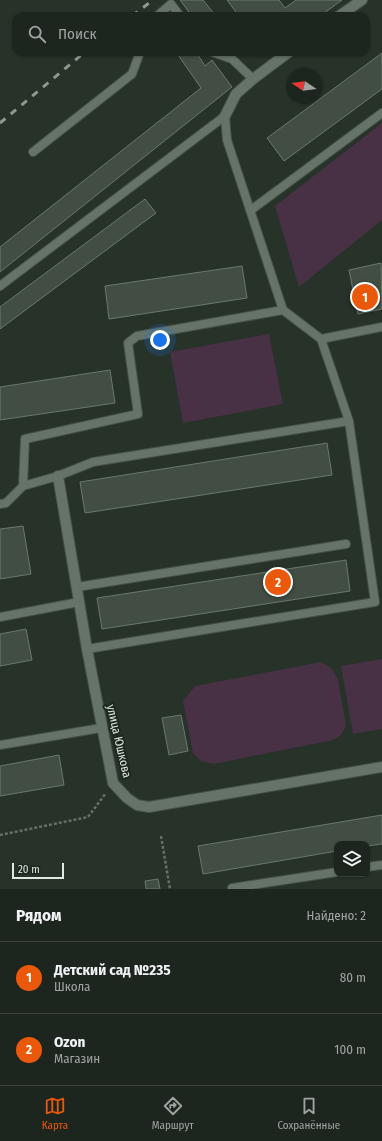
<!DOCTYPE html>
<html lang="ru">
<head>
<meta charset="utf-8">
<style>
  :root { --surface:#1d261e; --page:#252e27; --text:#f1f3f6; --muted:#a0a5a4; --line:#3b433c; --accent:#ea580c }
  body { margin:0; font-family:"Fira Sans Condensed",sans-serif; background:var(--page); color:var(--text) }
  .controls { position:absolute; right:12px; bottom:12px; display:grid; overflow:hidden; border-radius:8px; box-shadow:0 1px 3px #0004 }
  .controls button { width:36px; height:36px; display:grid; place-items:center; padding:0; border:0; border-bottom:1px solid var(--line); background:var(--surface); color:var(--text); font:20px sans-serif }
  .compass { position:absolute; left:286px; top:68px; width:36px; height:36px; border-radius:50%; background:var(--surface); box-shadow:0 1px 3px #0004; rotate:283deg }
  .scale { position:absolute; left:12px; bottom:10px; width:52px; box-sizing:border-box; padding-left:4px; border:2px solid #e1e8e1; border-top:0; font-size:11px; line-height:14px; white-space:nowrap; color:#e1e8e1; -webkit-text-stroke:3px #1d281f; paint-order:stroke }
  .you { position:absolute; left:160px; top:340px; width:14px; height:14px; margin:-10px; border:3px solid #fff; border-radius:50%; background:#1a73e8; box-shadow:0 0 0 6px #1a73e833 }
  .badge { display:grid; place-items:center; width:26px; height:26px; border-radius:50%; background:var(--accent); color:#fff; font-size:13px; font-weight:700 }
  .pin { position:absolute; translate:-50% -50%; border:2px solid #fff; box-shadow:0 1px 4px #0006 }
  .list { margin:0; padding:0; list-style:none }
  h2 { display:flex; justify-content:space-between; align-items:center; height:52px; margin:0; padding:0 16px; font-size:17px }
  h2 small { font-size:13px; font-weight:400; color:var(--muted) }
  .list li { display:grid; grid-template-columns:26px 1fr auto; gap:12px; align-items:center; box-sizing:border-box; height:72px; padding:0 16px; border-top:1px solid var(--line) }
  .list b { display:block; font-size:15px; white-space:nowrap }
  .list p { margin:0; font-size:13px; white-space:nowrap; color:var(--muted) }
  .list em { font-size:13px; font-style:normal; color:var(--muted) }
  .icon { flex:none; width:22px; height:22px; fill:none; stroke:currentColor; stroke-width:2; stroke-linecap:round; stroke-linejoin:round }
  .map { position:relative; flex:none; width:382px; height:889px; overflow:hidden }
  .search { position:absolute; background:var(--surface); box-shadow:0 1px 3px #0004; left:12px; right:12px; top:12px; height:44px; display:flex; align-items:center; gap:10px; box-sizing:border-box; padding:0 14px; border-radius:12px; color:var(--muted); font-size:15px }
  .sheet { height:196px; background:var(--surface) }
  nav { display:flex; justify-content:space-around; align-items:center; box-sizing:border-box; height:56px; border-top:1px solid var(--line); background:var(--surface); font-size:11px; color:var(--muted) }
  nav a { display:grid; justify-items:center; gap:2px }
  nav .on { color:var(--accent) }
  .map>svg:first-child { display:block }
  .green { fill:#483144 }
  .building { fill:#424e43; stroke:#6b786c }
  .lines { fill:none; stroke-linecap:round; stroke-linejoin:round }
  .lane-casing { stroke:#465047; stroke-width:10 }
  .street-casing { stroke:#465047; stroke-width:12 }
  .path { stroke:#667067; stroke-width:2.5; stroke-dasharray:3 2; stroke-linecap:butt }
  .lane { stroke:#667368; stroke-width:8 }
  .street { stroke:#667368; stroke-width:10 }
  .rail { stroke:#8f9890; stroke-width:3; stroke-dasharray:7 7; stroke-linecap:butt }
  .labels { text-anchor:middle; stroke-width:4; stroke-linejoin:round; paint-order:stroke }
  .street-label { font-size:12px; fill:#e1e8e1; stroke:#1d281f }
</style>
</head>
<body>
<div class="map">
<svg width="382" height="889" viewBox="0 0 382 889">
  <rect width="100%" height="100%" fill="#273228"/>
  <path class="green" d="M382 123V220L299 287 275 206Z
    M269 334 283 404 183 423 170 352Z
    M382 659V729L353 734 341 666Z
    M321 662 331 668 338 679 346 726 341 735 333 740 213 764 201 761 193 753 183 701 195 686Z"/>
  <path class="building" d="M180 0H203L216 16H192Z
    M227 0H279L285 8 296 0H342L320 16H310L309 14 307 16H239Z
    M176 52H196L205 66 212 60 232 87 0 272V247L201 88Z
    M382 53V89L284 161 267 138Z
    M145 199 156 213 0 329V307Z
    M381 263 382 309 358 314 349 270Z
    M242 266 247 298 109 319 105 286Z
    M110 370 115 403 0 420V387Z
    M327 443 332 475 85 513 80 482Z
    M23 526 31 574 0 579V529Z
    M346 560 350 591 102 629 97 598Z
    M26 629 32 660 0 666V634Z
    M181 715 188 751 169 755 162 718Z
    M59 755 64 785 0 796V766Z
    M382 815V844L367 846V844H337V851L203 874 198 846Z
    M158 879 160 889H146L145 881Z"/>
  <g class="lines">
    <g class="lane-casing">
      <path id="lane" d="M157 16 171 4 180 16
        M212 52 232 59 253 79
        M33 152 132 74 140 52
        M251 210 382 113
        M0 286 225 116
        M283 310 137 336 128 343 138 414 25 439 23 486 58 476 93 462 349 421
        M321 339 382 327
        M0 504 6 503 23 486
        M77 587 346 544
        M0 617 79 602
        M87 649 375 602 349 421 321 339 283 310 227 140 225 116
        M0 745 101 728
        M367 867 382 865
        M232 888 337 872"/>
    </g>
    <g class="street-casing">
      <path id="street" d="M339 16 362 0
        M225 116 236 94 253 79 289 52
        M58 476 87 649 113 783 127 798 137 805 149 807 382 767"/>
    </g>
    <path class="path" d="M0 835 88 817 106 793
      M161 836 170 889"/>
    <use href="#lane" class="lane"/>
    <use href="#street" class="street"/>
    <path class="rail" d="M132 16 153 0
      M0 123 85 52"/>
  </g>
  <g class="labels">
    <g class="street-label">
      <text transform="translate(119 741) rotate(77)" y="4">улица Юшкова</text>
    </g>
  </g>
</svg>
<div class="controls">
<button><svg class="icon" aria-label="layers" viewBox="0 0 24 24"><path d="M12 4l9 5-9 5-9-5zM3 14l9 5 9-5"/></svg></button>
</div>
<svg class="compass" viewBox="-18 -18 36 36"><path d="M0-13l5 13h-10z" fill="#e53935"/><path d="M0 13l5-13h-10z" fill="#a0a5a4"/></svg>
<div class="scale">20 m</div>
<div class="you"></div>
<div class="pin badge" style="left:365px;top:297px">1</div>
<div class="pin badge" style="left:278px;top:582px">2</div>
<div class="search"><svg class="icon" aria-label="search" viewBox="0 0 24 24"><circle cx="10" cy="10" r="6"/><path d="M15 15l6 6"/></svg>Поиск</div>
</div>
<section class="sheet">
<h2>Рядом<small>Найдено: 2</small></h2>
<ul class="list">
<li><span class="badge">1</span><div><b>Детский сад №235</b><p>Школа</p></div><em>80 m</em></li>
<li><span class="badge">2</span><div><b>Ozon</b><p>Магазин</p></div><em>100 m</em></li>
</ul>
</section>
<nav>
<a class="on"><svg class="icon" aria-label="map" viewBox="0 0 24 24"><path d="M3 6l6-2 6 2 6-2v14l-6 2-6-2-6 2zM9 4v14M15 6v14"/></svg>Карта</a>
<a><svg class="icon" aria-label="directions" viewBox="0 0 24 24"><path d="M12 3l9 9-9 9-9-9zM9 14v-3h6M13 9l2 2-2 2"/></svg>Маршрут</a>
<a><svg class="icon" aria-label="saved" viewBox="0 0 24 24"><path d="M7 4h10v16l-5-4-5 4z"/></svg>Сохранённые</a>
</nav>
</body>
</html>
